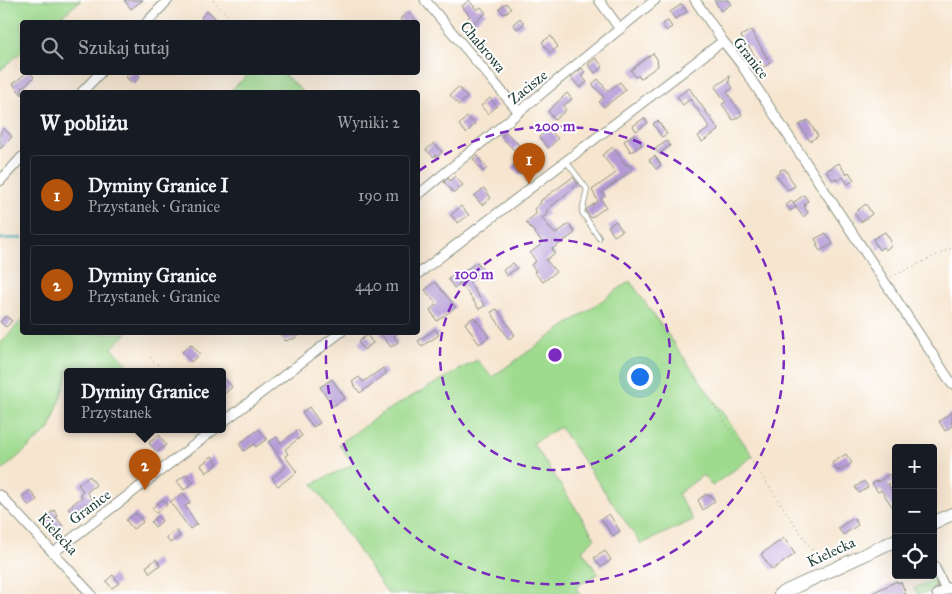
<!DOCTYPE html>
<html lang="pl">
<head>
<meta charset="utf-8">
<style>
  :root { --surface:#171b24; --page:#20242c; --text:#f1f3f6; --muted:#9ea1a6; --line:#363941; --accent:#b45309 }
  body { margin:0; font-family:"IM FELL Great Primer",serif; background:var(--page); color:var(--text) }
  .controls { position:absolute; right:15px; bottom:15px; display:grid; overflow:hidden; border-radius:5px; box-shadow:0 5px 20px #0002 }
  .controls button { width:45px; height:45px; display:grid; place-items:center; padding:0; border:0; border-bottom:1px solid var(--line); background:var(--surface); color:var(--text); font:25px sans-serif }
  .you { position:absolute; left:639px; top:376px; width:18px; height:18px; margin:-12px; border:4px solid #fff; border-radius:50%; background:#1a73e8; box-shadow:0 0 0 8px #1a73e833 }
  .badge { display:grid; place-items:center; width:32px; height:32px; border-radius:50%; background:var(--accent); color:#fff; font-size:16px; font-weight:700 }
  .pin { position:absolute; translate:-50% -41px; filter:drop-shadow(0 1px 2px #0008) }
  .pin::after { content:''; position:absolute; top:26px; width:18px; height:15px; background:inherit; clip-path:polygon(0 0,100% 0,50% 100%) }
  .popup { position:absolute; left:64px; top:368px; width:162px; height:65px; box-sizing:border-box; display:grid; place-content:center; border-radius:5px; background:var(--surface); filter:drop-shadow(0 1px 4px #0005); font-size:16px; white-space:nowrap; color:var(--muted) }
  .popup b { font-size:19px; color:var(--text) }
  .popup::after { content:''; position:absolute; left:50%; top:100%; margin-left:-10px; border:10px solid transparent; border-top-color:var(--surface) }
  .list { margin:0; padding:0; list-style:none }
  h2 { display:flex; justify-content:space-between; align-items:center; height:65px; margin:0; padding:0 20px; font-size:21px }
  h2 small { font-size:16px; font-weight:400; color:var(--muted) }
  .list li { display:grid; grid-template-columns:32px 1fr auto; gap:15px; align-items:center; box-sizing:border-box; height:80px; margin:0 10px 10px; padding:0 10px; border:1px solid var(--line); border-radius:5px }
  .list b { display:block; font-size:19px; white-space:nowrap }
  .list p { margin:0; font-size:16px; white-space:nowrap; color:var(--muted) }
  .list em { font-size:16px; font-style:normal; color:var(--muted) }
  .icon { flex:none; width:28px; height:28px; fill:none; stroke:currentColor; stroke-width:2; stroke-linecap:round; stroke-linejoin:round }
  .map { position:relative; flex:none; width:952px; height:594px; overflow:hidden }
  .search { position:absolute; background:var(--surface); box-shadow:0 5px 20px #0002; left:20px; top:20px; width:400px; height:55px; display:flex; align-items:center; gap:12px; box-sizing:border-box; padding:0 18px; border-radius:5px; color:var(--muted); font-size:19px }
  .panel { position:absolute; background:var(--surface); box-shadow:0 5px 20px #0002; left:20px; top:90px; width:400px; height:245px; border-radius:5px }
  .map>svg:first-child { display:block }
  .green { fill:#9fdb8f; stroke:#5f8c62 }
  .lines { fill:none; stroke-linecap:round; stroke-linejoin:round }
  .stream { stroke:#3eadbb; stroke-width:2.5 }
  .building { fill:#b499d5 }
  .lane-casing { stroke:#8a9182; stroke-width:6 }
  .street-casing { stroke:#8a9182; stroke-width:11 }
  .secondary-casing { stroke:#8a9182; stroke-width:14 }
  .path { stroke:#8a9182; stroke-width:1; stroke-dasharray:1 4; stroke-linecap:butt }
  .lane { stroke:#fff; stroke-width:4.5 }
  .street { stroke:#fff; stroke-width:9 }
  .secondary { stroke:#fff; stroke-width:12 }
  .ring { fill:none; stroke:#7b2cbf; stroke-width:2.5; stroke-dasharray:9 6 }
  .labels { text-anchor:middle; stroke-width:4; stroke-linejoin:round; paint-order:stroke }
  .street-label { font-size:15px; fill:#1f3d34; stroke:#fff }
  .centre { fill:#7b2cbf; stroke:#fff; stroke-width:2.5 }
  .ring-label { font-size:15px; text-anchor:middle; font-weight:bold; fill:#7b2cbf; stroke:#fff; stroke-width:4; stroke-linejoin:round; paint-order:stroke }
</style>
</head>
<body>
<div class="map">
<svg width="952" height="594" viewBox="0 0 952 594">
  <rect width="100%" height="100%" fill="#fff"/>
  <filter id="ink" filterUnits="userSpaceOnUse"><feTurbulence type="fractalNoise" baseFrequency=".02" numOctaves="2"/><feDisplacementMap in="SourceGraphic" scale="10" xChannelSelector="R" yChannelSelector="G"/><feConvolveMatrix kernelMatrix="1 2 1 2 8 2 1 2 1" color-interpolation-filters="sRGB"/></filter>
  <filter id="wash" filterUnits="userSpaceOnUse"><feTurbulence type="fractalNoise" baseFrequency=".0096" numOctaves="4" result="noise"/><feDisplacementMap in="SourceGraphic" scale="20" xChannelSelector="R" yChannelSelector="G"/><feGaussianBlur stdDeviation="1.12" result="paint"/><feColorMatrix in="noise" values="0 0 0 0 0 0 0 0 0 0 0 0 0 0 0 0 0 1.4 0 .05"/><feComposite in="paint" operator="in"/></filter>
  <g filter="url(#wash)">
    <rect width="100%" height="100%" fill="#f6e5cf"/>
    <path class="green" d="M0 0H81L55 22H22V51L0 71Z
      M250 73H283L303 92H229Z
      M630 281 753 456 712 486 703 475 678 494 693 520 641 544 560 427 533 443 595 538 582 550 598 574 576 587 580 594H388L313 484 353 464 339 444 384 412 477 360 492 377Z
      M22 320V332L127 333 112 348 133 370 68 371 67 378 50 429 0 472V344Z
      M934 579 935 587C929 592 925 594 917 594L914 588Z"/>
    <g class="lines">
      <path class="stream" d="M0 239 22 238"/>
    </g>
    <g id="blocks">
      <path class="building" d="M124 0H143L131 9Z
        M469 0 477 10 481 7 486 13 471 25 467 19 470 16 462 6Z
        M714 0H728L731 4 721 11Z
        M506 3 511 9 504 14 499 9Z
        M682 4 687 12 675 19 670 12Z
        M206 12H209L217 20 213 22H205L201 18Z
        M408 12 417 22H403L400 19Z
        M520 18 524 24 517 29 513 24Z
        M668 21 672 27 666 31 662 24Z
        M751 30 770 63 762 68 748 45 742 43 743 40 741 36Z
        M551 36 558 47 550 53 542 42Z
        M653 53 657 59 658 66 640 79 639 76 635 77 631 70Z
        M596 58 603 67 595 73 588 64Z
        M582 68 585 72 581 75 587 82 580 88 571 77Z
        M27 72H30L34 77 22 88V95L13 84Z
        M131 72H136L140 77 133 84 126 77Z
        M730 76 729 82 733 88 727 92 742 115 733 120 722 104 726 102 715 87Z
        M598 79 608 91 620 82 626 90 604 107 599 102 604 97 592 84Z
        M458 87 467 97 459 105 450 95Z
        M689 88 719 130 702 142 698 136 710 128 690 99 683 105 677 97Z
        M567 93 572 99 563 106 566 110 555 120 548 111Z
        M490 98 497 106 488 114 481 106Z
        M467 117 475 124 466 133 459 125Z
        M644 118 648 123 636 131 633 126Z
        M808 120 818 136 810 141 799 125Z
        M658 121 667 134 662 137 653 124Z
        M4 128 12 137 0 149V132Z
        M549 128 558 139 548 148 539 137Z
        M506 132 519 145 514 150 501 137Z
        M634 134 642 145 631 152 624 141Z
        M667 141 670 146 659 154 655 149Z
        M434 143 442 152 437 157 436 155 434 157 426 150Z
        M613 147 626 165 628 164 633 170 602 192 605 196 601 199 606 207 591 218 586 211 587 209 598 201 592 190 616 173 602 155Z
        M477 156 487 168 483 172 473 159Z
        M655 156 661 165 656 169 649 160Z
        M522 158 530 166 520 175 512 167Z
        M839 163 846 174 849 172 854 180 848 184 843 177 837 181 836 178 833 180 826 171Z
        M785 169 795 186 788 190 776 175 780 173V170Z
        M455 176 463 185 454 193 444 182 448 178 450 181Z
        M573 177 578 184 546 211 548 214 542 218 555 234 569 224 575 233 552 249 555 253 546 260 556 272 543 282 534 272 536 271 531 265 536 261 530 253 543 243 526 222 537 213 534 209 541 203 540 201Z
        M484 188 491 198 482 205 474 196Z
        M804 195 808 201 804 204 806 206 804 207 808 213 803 217 793 203Z
        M792 201 796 207 790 211 786 205Z
        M866 204 872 214 861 222 854 213Z
        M461 206 469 215 458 223 451 215Z
        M616 221 622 231 614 236 608 226Z
        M885 232 891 241 890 243 892 246 885 250 883 247 879 250 873 239Z
        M826 233 833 244 820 251 816 245 818 244 815 239Z
        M477 262 484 272 469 282 485 306 479 309 461 283 454 288 448 279 457 272 459 275Z
        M513 263 517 268 506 276 503 270Z
        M435 282 456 307 437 321 430 310 437 304 425 290Z
        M497 309 515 335 509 339 491 312Z
        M6 316 12 321 6 327 0 322Z
        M474 317 489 337 479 344 465 323Z
        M435 329 439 335 422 346 418 341Z
        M279 332H303L292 340 291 338 287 341 284 340Z
        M379 332H399L394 336 398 342 391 347Z
        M367 335 373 343 364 350 358 342Z
        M191 344 200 354 191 362 182 352Z
        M383 368 387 373 360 393 352 382 359 377 363 382Z
        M222 376 232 387 222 396Z
        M332 379 345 398 333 406 320 387Z
        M309 407 320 423 313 427 302 412Z
        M952 412V426L945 431 939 421Z
        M259 429 267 439 256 447 254 444 244 451 239 444Z
        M298 430 302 436 285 449 288 454 285 456 297 472 278 486 272 478 286 467 269 442 277 437 281 443Z
        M159 435 166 445 157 452 149 443Z
        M846 454 852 463 840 471 839 469 837 471 832 463Z
        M212 456 218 464 206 473 201 465Z
        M187 474 193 483 184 490 177 481Z
        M889 474 894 481 888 484 896 496V512L881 490 878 492 872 484 877 480 878 482Z
        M90 476 96 485 87 492 93 501 88 505 87 503 72 514 68 508 82 497 80 493 83 491 78 484Z
        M864 481 868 487 859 493 855 487Z
        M30 490 37 500 29 506 22 497Z
        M183 493 190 503 185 506 197 524 190 529 170 502Z
        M706 494 708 496 710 495 715 501 703 510 698 500Z
        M163 499 167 505 156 513 152 508Z
        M54 510 58 516 56 517 63 526 54 533 43 519Z
        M136 513 143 522 133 529 126 520Z
        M609 514 620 531 613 536 601 519Z
        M158 516 162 521 155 527 151 522Z
        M854 518 858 525 843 535 838 528Z
        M176 530 180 536 170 543 166 537Z
        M784 538 795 554 772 570 761 554Z
        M605 551 611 560 601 567 594 558Z
        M156 559 160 565 150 573 146 567Z
        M113 575 119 583 112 588 106 581Z
        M897 581 898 583 901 582 906 594H870Z"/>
    </g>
  </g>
  <g filter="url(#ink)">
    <use href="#blocks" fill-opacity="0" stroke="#8a9182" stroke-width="1"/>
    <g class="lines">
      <g class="lane-casing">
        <path id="lane" d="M566 161 587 189 582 212 599 238"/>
      </g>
      <g class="street-casing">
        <path id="street" d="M425 0 519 112
          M599 0 620 29
          M695 0 723 41
          M147 22 168 0
          M82 92 101 72
          M0 181 22 157
          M418 195 655 0
          M418 274 723 41 741 64 952 384
          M222 423 341 332
          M0 495 91 594
          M53 553 215 429
          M933 564 946 590
          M937 594 952 587"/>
      </g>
      <g class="secondary-casing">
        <path id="secondary" d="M933 523 952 514
          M780 594 896 540"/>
      </g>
      <path class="path" d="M213 0 234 22
        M283 72 302 92
        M891 277 952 248
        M150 357 164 371
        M713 404 821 563
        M924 575 926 579 930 577"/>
      <use href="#lane" class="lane"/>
      <use href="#street" class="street"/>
      <use href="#secondary" class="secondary"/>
    </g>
  </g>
  <g class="ring">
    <circle cx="555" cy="355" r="115"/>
    <path d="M419 171A229 229 0 1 1 327 333"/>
  </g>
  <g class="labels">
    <g class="street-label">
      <text transform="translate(483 47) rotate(50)" y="5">Chabrowa</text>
      <text transform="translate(751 58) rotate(52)" y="5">Granice</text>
      <text transform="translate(528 87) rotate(-39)" y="5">Zacisze</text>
      <text transform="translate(90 507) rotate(-37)" y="5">Granice</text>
      <text transform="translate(58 534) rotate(47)" y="5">Kielecka</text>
      <text transform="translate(831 552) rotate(-25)" y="5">Kielecka</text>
    </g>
  </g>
  <circle cx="555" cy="355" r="8" class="centre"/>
  <g class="ring-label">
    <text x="555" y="131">200 m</text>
    <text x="474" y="279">100 m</text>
  </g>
</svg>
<div class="controls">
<button>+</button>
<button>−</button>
<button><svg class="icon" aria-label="locate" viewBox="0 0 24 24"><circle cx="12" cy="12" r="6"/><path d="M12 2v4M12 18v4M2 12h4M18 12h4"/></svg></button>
</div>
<div class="you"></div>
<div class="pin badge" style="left:529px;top:184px">1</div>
<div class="pin badge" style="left:145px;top:490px">2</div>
<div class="popup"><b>Dyminy Granice</b>Przystanek</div>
<div class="search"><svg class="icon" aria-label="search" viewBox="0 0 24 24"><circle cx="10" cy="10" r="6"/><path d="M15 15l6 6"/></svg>Szukaj tutaj</div>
<section class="panel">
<h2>W pobliżu<small>Wyniki: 2</small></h2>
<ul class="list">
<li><span class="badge">1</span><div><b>Dyminy Granice I</b><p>Przystanek · Granice</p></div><em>190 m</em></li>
<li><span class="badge">2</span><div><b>Dyminy Granice</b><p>Przystanek · Granice</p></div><em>440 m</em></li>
</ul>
</section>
</div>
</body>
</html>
